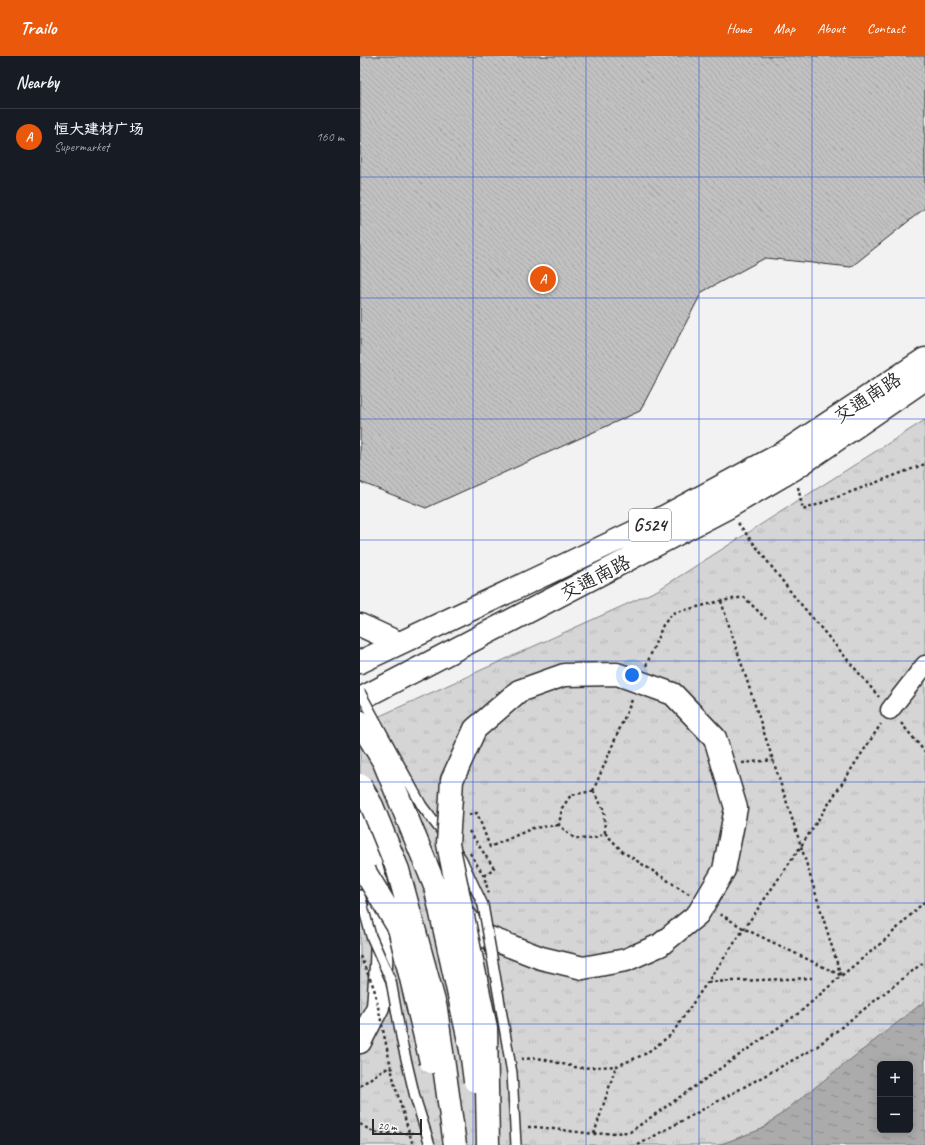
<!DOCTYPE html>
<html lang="en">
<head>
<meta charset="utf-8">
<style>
  :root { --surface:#171b24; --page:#242831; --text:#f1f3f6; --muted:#9ea1a6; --line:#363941; --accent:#ea580c }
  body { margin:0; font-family:Caveat,"LXGW WenKai TC",sans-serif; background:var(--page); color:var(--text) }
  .controls { position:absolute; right:12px; bottom:12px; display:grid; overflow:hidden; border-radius:6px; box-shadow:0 2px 10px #0003 }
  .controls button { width:36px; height:36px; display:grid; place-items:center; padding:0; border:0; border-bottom:1px solid var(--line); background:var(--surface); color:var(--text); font:20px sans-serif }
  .scale { position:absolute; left:12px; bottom:10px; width:50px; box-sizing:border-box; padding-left:4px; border:2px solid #2b2b2b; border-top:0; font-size:11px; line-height:14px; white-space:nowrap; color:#2b2b2b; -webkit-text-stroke:3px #fff; paint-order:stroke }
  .you { position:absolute; left:272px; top:619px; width:14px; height:14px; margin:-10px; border:3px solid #fff; border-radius:50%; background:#1a73e8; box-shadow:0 0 0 6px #1a73e833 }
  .badge { display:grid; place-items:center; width:26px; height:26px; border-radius:50%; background:var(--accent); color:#fff; font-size:13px; font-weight:700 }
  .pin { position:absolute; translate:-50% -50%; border:2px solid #fff; box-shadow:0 1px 4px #0006 }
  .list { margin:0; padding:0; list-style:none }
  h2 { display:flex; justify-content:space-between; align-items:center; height:52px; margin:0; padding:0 16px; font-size:17px }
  h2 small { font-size:13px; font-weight:400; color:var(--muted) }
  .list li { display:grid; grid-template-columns:26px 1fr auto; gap:12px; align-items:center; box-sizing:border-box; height:56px; padding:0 16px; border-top:1px solid var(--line) }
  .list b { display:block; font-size:15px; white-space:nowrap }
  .list p { margin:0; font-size:13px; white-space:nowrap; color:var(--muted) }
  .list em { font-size:13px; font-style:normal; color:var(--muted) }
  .map { position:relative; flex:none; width:565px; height:1089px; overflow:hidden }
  header { display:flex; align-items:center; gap:24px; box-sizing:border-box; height:56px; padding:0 20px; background:var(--accent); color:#fff }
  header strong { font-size:19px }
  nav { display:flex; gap:22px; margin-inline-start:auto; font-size:14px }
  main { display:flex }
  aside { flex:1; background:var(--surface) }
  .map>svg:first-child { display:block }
  .park { fill:url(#park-tufts); stroke:#808080 }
  .water { fill:url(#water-ripples); stroke:#787878; fill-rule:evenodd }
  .building { fill:url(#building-back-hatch); stroke:#2b2b2b }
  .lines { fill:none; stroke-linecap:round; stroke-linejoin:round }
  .lane-casing { stroke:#2b2b2b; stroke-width:12 }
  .street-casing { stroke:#2b2b2b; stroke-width:21 }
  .secondary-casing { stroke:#2b2b2b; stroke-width:25 }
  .primary-casing { stroke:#2b2b2b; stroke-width:25 }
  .highway-casing { stroke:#2b2b2b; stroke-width:25 }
  .path { stroke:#2b2b2b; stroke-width:2.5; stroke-dasharray:3 3; stroke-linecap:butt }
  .lane { stroke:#fff; stroke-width:9 }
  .street { stroke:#fff; stroke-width:18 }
  .secondary { stroke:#fff; stroke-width:22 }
  .primary { stroke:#fff; stroke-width:22 }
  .highway { stroke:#fff; stroke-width:22 }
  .lane-bridge-casing { stroke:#2b2b2b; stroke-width:12; stroke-linecap:butt }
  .primary-bridge-casing { stroke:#2b2b2b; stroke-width:25; stroke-linecap:butt }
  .path-bridge { stroke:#2b2b2b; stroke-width:2.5; stroke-dasharray:3 3; stroke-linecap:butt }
  .lane-bridge { stroke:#fff; stroke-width:9 }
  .primary-bridge { stroke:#fff; stroke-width:22 }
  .grid { fill:none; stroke:#1d4ed8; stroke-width:1; stroke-opacity:0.55 }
  .labels { text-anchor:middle; stroke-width:3; stroke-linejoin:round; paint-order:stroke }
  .shield { fill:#fff; stroke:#6b6b6b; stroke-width:1 }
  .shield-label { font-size:18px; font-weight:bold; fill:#2b2b2b }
  .street-label { font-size:19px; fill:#2b2b2b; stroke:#fff }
</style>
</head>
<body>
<header>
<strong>Trailo</strong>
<nav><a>Home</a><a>Map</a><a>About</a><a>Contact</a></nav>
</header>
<main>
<aside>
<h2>Nearby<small></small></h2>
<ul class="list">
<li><span class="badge">A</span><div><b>恒大建材广场</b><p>Supermarket</p></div><em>160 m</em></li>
</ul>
</aside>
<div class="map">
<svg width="565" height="1089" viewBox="0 0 565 1089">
  <defs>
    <pattern id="park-tufts" width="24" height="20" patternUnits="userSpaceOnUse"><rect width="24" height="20" fill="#d5d5d5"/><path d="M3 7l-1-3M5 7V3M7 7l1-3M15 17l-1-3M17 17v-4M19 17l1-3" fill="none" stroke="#b7b7b7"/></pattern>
    <pattern id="water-ripples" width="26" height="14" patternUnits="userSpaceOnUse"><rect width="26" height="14" fill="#ababab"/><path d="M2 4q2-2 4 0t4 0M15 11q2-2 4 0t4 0" fill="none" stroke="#8b8b8b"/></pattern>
    <pattern id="building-back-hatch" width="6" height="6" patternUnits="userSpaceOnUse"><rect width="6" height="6" fill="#c1c1c1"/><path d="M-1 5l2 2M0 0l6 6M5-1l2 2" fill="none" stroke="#a6a6a6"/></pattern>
  </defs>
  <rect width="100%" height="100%" fill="#f2f2f2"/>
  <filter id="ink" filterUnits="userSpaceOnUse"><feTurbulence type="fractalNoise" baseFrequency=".025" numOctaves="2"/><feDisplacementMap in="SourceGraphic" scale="8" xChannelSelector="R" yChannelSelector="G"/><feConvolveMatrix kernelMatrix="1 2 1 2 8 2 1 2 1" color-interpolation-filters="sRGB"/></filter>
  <g filter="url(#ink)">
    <path class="park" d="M565 364V945L402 1073 359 1089H0V669L298 534Z"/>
    <path class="water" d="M565 945V1089H359L402 1073ZM520 1008H550V1074H520Z"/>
    <path class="building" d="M0 0H565V152L491 211 405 202 342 236 280 355 66 452 0 426Z"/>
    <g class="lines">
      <g class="lane-casing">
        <path id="lane" d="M62 750 85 780
          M97 796 101 802 123 849
          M0 839 4 854"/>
      </g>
      <g class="street-casing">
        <path id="street" d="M530 654 565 609"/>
      </g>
      <g class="secondary-casing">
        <path id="secondary" d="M0 569 39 587"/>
      </g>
      <g class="primary-casing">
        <path id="primary" d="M0 765 20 844 22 878 21 910 18 951 0 986
          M97 849 111 868 127 881 181 902 223 912 266 904 300 889"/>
      </g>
      <g class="highway-casing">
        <path id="highway" d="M0 606 287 470 423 397 565 303
          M0 643 367 452 434 413 565 323"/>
      </g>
      <path class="path" d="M438 431 443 454 565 408
        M378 467 434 540 519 641
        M361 545 441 790 481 920
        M286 610 303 569 313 557 361 545 384 541 406 563
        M541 667 565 696
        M382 707 413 704
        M233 735 272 644
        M233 735 244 754 245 777 232 783 214 782 199 769 202 752 211 739Z
        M109 759 117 757 130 791 173 772 199 769
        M109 775 134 812 124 820
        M245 777 263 796 329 838
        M360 858 383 872 480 919
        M348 926 452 922
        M161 1003 178 1002 219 1012 257 1010 285 998 311 979 441 790 521 668
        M0 1030 24 1013 36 1012
        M0 1068 15 1077H53
        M168 1071H177L234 1078 270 1076 439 957 481 920 525 884 565 845
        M234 1078 256 1010
        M278 1089 455 992 565 905"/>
      <use href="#lane" class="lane"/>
      <use href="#street" class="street"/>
      <use href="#secondary" class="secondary"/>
      <use href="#primary" class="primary"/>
      <use href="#highway" class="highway"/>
      <g class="lane-bridge-casing">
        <path id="lane-bridge" d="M0 636 62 750
          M123 849 152 1017 156 1089
          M4 854 11 880 31 925 42 986 55 1041 70 1089"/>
      </g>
      <g class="primary-bridge-casing">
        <path id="primary-bridge" d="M0 666 24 706 75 830 111 994 115 1025
          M0 729 12 750 38 814 76 953 95 1089
          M5 816 39 872 71 1006
          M128 1089 126 972 88 788 92 724 115 673 159 635 204 619 257 618 313 638 355 682 376 752 364 814 338 858 300 889"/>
      </g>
      <path class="path-bridge" d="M110 797 124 820 129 838
        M0 900 14 932 35 1030 53 1089"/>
      <use href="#lane-bridge" class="lane-bridge"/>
      <use href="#primary-bridge" class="primary-bridge"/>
    </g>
  </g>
  <path class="grid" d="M113 0V1089M226 0V1089M339 0V1089M452 0V1089M0 121H565M0 242H565M0 363H565M0 484H565M0 605H565M0 726H565M0 847H565M0 968H565"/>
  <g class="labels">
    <rect class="shield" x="269" y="453" width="42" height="32" rx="3"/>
    <g class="shield-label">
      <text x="290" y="475">G524</text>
    </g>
    <g class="street-label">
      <text transform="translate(507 341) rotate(-33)" y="7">交通南路</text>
      <text transform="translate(235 521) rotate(-27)" y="7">交通南路</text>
    </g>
  </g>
</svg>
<div class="controls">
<button>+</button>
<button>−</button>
</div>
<div class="scale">20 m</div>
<div class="you"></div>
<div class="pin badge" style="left:183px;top:223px">A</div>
</div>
</main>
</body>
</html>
